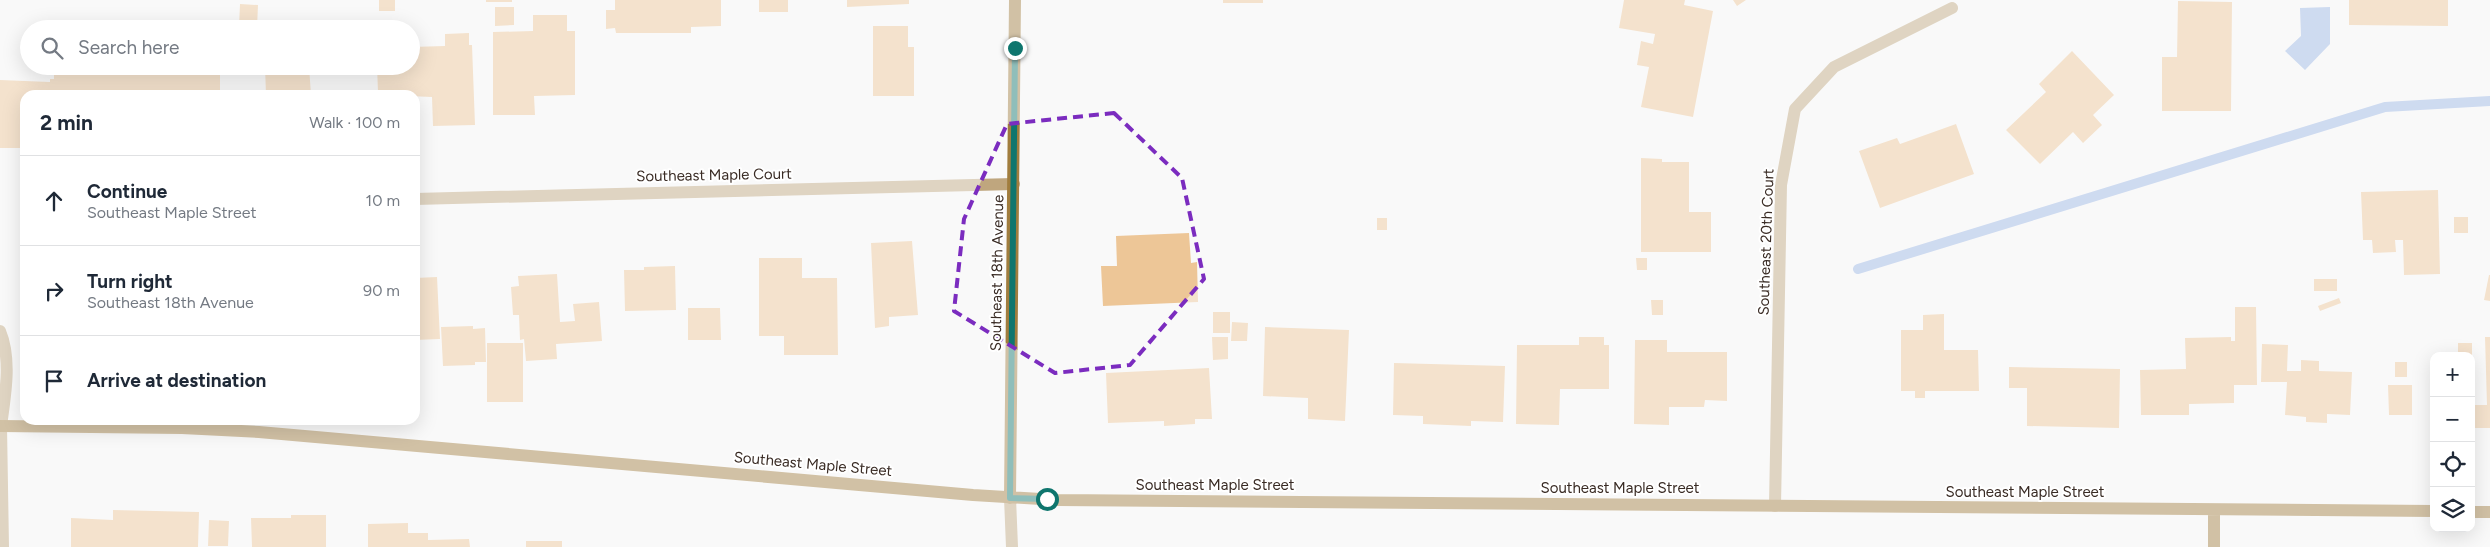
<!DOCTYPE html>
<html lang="en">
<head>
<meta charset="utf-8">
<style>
  :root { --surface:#fff; --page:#f6f6f7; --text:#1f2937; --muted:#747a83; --line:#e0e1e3 }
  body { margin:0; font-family:Figtree,sans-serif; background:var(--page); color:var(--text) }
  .controls { position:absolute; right:15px; bottom:15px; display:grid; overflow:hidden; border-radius:10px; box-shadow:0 5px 20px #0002 }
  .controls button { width:45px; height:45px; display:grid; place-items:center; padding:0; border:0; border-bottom:1px solid var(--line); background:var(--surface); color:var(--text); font:25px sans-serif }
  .stop { position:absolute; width:15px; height:15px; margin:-11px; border:4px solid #0f766e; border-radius:50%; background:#fff }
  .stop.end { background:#0f766e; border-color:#fff; box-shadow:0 1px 5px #0008 }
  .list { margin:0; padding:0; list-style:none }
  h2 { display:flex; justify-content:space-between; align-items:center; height:65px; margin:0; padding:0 20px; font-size:21px }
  h2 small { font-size:16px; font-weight:400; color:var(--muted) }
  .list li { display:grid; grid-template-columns:32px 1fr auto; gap:15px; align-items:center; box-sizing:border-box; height:90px; padding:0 20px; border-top:1px solid var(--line) }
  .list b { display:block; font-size:19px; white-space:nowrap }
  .list p { margin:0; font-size:16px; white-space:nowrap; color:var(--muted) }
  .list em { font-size:16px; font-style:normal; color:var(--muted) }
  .icon { flex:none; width:28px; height:28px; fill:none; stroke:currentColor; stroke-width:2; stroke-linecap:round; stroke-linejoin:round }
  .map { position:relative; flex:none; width:2490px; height:547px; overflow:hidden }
  .search { position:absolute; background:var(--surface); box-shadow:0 5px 20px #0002; left:20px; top:20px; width:400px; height:55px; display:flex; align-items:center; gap:12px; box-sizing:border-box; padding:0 18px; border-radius:28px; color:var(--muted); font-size:19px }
  .panel { position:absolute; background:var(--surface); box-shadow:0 5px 20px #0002; left:20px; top:90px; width:400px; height:335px; border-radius:15px }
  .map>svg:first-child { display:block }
  .water { fill:#99b5e5 }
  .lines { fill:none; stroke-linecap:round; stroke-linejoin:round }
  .stream { stroke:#99b5e5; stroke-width:10 }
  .building { fill:#edc697 }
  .lane { stroke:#bfa67e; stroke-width:12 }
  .street { stroke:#bfa67e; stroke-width:12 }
  .secondary { stroke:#a17d3e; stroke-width:12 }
  .route { stroke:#0f766e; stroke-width:6 }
  .marked { fill:none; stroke:#7b2cbf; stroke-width:4; stroke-dasharray:10 6; stroke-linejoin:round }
  .labels { text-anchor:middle; stroke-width:4; stroke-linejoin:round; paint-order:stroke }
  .street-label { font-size:15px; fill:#392b24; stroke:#fff }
</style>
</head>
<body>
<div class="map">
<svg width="2490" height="547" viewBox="0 0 2490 547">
  <rect width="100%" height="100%" fill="#f9f9f9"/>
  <path class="water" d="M2330 7V44L2305 70 2285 51 2301 36 2300 8Z"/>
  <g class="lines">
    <path class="stream" d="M1858 269 2385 107 2490 101"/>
  </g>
  <path class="building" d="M379 0H395V11H379Z
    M486 0H512V2H486Z
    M615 0H721V26L691 27V33H616L615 28 606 29V10H615Z
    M759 0H788V12H759Z
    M847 0H909V4L847 7Z
    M1223 0H1263V3H1223Z
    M1624 0H1685L1684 5 1713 11 1693 117 1641 107 1649 67 1637 65 1641 41 1653 44 1655 34 1619 28Z
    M1733 0H1746L1737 6Z
    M2349 0H2448V26L2349 25Z
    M2178 1 2232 2 2231 111H2162V57H2177Z
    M240 4 258 5 257 28 239 27Z
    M495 7H514V25L495 26Z
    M533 15H567V31H575V95L534 96 535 115H493V32L533 31Z
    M873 26H908V47H914V96H873Z
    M469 33V45H472L475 125 433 126 432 97 384 95V92H378L377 66H411V47L445 46V34Z
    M2072 51 2114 95 2093 115 2102 125 2083 143 2073 132 2040 164 2006 130 2046 92 2039 84Z
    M265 66H309L311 95H266Z
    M158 71H190V74L220 71V95H25V148H0V80L50 82V79H54V72H60V75L84 74V72L158 74Z
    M1956 124 1974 174 1880 208 1859 151 1897 138 1900 144Z
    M1641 158 1662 159V162H1689V212H1711V252H1641Z
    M2438 190 2440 274 2404 275 2403 240H2395L2396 252 2373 253 2372 240H2363L2361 192Z
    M2454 217H2468V233H2454Z
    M1377 218H1387V230H1377Z
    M1189 233 1191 263 1197 262 1198 302 1103 306 1101 266H1117L1116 236Z
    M912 241 918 315 889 317V326L875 328 871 243Z
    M759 258H802V278H837L838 355H784V336H759Z
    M1636 258H1647V270H1637Z
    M675 266 676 310 625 311 624 270H644V267Z
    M557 274 560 322 575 321 573 304 599 302 602 341 556 344 557 359 526 361 524 339 520 340 519 315H513L511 287 519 286 518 276Z
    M2489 275H2490V301L2484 300Z
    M437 277 440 339 415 340V278Z
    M2314 279H2337V291H2314Z
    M2339 298 2341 303 2320 311 2318 306Z
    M1651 300H1663V315H1652Z
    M2235 307H2256L2257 385H2234V403L2189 404V415H2141L2140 370 2186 369 2185 338 2231 337V341H2235Z
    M688 308H720L721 340H688Z
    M1213 312H1230V333H1213Z
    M1944 314V350H1978L1979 391H1925V398H1915V391H1901V330H1923V315Z
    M1232 322 1248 323 1247 341H1231Z
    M473 326V329L485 328 486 362H475V365L443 366 441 327Z
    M1265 327 1349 330 1345 421 1308 419V398L1263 396Z
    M1212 337H1228V359L1213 360Z
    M1579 337H1604V345H1609V389H1560L1559 425 1516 424 1517 345H1579Z
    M2485 337H2490V428H2471V405H2487Z
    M1635 340H1667V352H1727V401L1705 400 1704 407H1669V425L1634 424Z
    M487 343H523V402H487Z
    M2458 343H2472V356H2458Z
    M2262 344 2288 345 2287 371H2301V360L2319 361V371L2352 372 2350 415 2327 414V423L2306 422V417L2285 415 2287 382H2261Z
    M2395 362H2407V377H2395Z
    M1394 363 1505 366 1503 422 1471 421V426L1423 424V416L1393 415Z
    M2009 367 2120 369 2119 428 2027 426V388H2009Z
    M1209 368 1212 419H1195V424L1164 426V421L1108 423 1106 373Z
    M2388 385H2412V415H2389Z
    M113 510 199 512 198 547H71V518L113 520Z
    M291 515H326V547H252L251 518H291Z
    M209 520 229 521 228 546H208Z
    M408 523V533H428V540L469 539 470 547H368V524Z
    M526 541H562V547H526Z"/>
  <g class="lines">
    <path class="lane" d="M0 331C12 360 5 396 1 426"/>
    <path class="street" d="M415 199 1014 184
      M1 426 3 547
      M1010 498 1012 547
      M1775 506 1781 185 1795 109 1834 67 1952 8"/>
    <path class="secondary" d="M0 426 182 428 259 432 973 495 1057 500 2434 511
      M1010 498 1015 0
      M2471 512H2490
      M2214 547V510"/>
  </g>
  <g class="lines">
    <path class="route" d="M1015 48 1010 498 1047 499"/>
  </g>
  <path d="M0 0H2490V547H0ZM1114 113 1182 178 1204 279 1130 365 1055 373 954 311 964 219 1007 124Z" fill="#f9f9f9" fill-opacity=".55" fill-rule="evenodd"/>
  <path class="marked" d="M1114 113 1182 178 1204 279 1130 365 1055 373 954 311 964 219 1007 124Z"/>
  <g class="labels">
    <g class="street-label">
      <text transform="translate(714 175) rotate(-1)" y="5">Southeast Maple Court</text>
      <text transform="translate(1766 242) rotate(-88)" y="5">Southeast 20th Court</text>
      <text transform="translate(997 273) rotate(-89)" y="5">Southeast 18th Avenue</text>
      <text transform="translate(813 464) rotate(5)" y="5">Southeast Maple Street</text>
      <text x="1215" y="490">Southeast Maple Street</text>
      <text x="1620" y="493">Southeast Maple Street</text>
      <text x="2025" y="497">Southeast Maple Street</text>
    </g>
  </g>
</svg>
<div class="controls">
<button>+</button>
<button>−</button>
<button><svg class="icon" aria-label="locate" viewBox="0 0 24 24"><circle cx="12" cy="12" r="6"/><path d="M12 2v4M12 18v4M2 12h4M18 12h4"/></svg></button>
<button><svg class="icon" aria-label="layers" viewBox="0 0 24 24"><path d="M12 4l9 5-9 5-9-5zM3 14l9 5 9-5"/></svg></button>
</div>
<div class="stop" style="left:1047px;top:499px"></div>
<div class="stop end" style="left:1015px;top:48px"></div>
<div class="search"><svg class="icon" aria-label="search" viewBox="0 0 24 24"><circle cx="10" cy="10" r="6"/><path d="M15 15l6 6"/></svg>Search here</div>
<section class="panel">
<h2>2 min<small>Walk · 100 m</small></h2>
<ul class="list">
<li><svg class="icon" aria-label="ahead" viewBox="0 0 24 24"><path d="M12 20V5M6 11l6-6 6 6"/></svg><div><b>Continue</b><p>Southeast Maple Street</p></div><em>10 m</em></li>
<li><svg class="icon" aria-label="right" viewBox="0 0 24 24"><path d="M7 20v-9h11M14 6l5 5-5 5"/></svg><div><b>Turn right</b><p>Southeast 18th Avenue</p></div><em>90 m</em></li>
<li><svg class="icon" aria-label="arrive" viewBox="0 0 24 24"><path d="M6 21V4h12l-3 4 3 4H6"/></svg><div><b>Arrive at destination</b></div></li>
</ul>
</section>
</div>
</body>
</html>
